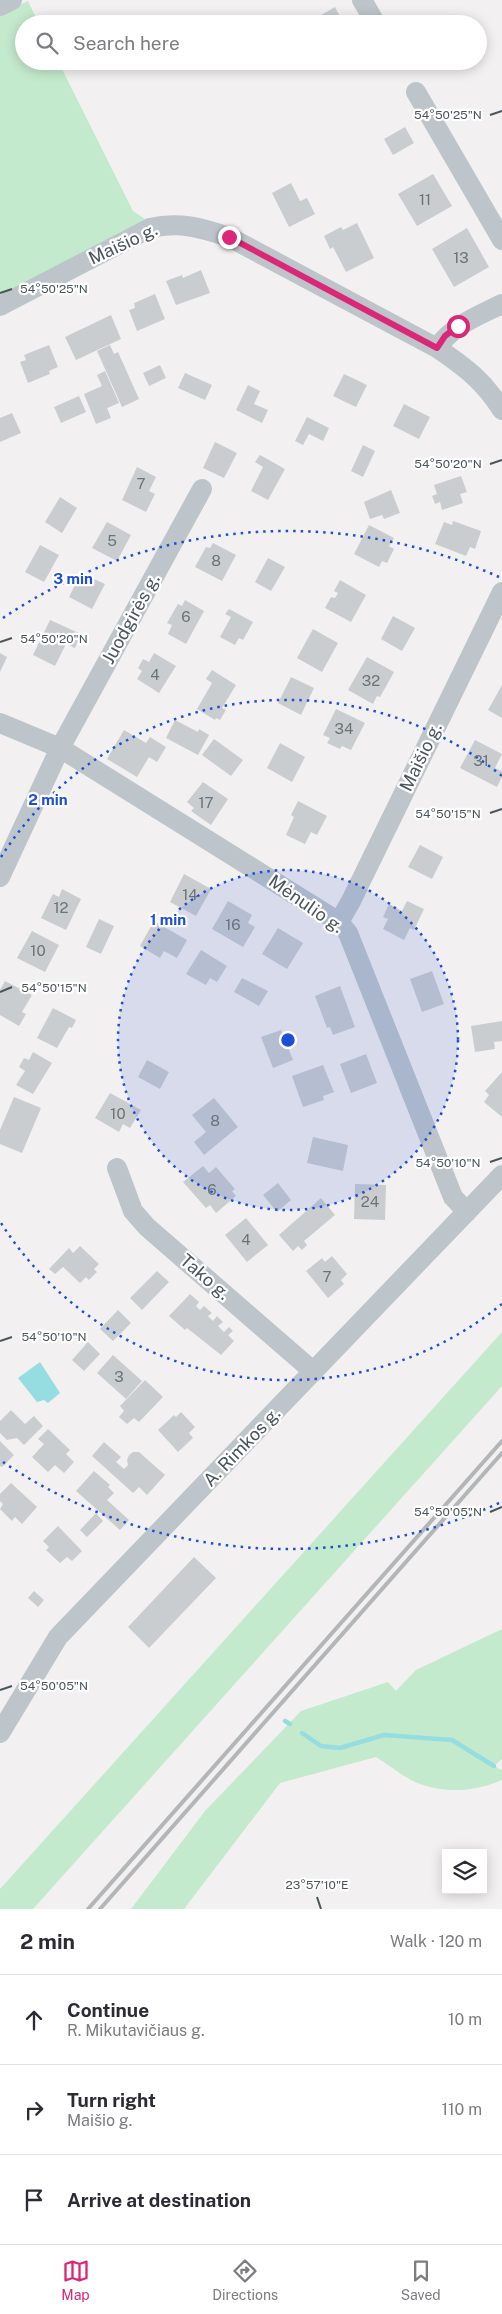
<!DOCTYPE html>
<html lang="en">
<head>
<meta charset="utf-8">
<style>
  :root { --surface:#fff; --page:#f2f2f3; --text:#2b2b33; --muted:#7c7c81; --line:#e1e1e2; --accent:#db2777 }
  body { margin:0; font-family:"Public Sans",sans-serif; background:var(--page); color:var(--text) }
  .controls { position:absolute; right:15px; bottom:15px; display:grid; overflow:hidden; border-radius:0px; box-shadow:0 2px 12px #0003 }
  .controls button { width:45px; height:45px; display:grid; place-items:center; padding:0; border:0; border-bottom:1px solid var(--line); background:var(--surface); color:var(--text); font:25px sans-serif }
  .stop { position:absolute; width:15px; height:15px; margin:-11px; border:4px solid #db2777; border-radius:50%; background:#fff }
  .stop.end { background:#db2777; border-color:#fff; box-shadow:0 1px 5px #0008 }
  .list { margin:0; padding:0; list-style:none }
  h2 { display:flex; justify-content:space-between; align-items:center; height:65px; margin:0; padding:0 20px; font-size:21px }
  h2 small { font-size:16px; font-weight:400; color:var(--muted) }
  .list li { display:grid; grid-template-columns:32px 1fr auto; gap:15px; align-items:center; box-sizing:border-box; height:90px; padding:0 20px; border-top:1px solid var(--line) }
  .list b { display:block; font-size:19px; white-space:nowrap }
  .list p { margin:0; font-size:16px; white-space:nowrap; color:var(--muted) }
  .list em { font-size:16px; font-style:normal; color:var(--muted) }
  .icon { flex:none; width:28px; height:28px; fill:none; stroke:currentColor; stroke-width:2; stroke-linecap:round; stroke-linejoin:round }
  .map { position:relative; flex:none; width:502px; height:1909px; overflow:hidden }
  .search { position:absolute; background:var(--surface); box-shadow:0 2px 12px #0003; left:15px; right:15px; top:15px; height:55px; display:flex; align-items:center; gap:12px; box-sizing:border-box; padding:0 18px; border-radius:28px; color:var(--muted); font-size:19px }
  .sheet { height:335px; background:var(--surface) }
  nav { display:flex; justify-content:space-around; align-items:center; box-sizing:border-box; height:70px; border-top:1px solid var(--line); background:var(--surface); font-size:14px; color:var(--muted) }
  nav a { display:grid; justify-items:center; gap:2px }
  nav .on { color:var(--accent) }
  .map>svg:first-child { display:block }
  .green { fill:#c4eacd }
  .water { fill:#96dde1 }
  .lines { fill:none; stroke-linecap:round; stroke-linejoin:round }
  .stream { stroke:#96dde1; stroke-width:4.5 }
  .building { fill:#cacdd0 }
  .minor { stroke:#bdc5ca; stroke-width:20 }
  .rail { stroke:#b3b6b9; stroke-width:4 }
  .route { stroke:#db2777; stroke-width:6 }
  .ticks { fill:none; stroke:#4a555b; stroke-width:2 }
  .ring { fill:none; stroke:#1d4ed8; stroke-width:2.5; stroke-dasharray:2.5 5 }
  .labels { text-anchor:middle; stroke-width:4.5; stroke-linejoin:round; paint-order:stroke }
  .number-label { font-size:15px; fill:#6a7378 }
  .street-label { font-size:18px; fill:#4a555b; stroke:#fff }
  .ticks-label { font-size:12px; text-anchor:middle; fill:#4a555b; stroke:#fff; stroke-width:4.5; stroke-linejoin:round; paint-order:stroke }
  .centre { fill:#1d4ed8; stroke:#fff; stroke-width:2.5 }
  .ring-label { font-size:15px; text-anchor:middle; font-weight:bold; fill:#1d4ed8; stroke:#fff; stroke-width:4.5; stroke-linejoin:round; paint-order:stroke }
</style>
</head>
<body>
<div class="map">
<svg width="502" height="1909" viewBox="0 0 502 1909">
  <rect width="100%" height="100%" fill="#f2f0f0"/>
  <path class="green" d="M28 1 39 24H24V61H58L133 211 148 221 0 298V15Z
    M502 1332V1386L33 1909H0V1889Z
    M502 1629V1759L494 1766 502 1770V1780C475 1792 443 1794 415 1782 402 1776 389 1765 376 1757L280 1783 184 1909H131L205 1811 301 1711 388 1682 396 1691 416 1670Z"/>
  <path class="water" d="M40 1362 60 1393 48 1403 44 1400 37 1402 18 1378Z"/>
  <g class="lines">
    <path class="stream" d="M285 1721 290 1724
      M302 1733 321 1746 340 1748 384 1735 452 1740 494 1766"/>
  </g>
  <path class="building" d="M335 7 344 24H306Z
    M147 19 150 24H138Z
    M405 127 414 143 393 155 384 139Z
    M433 174 452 206 417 226 398 194Z
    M291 183 300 201 307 198 315 214 289 227 272 193Z
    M357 223 374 258 346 272 333 247 330 249 324 236 341 227 343 230Z
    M467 228 489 267 454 287 432 249Z
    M201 270 210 293 176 305 166 281 182 275 183 278Z
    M155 294 165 319 137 331 129 310 135 308 134 303Z
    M111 315 121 339 76 360 65 337Z
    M49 345 58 367 49 371 50 374 28 383 20 362 26 360 24 355Z
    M110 345 114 354 118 352 139 399 122 407 97 351Z
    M160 365 166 378 149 386 143 373Z
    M105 371 119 403 107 408 111 418 96 424 84 394 102 386 97 375Z
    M185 373 212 385 205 400 178 388Z
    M344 374 367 385 356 407 333 396Z
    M248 385 260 391 254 404 268 410 262 423 236 410Z
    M79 396 86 412 61 423 54 407Z
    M404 404 430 417 419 439 393 426Z
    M12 413 21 433 0 442V418Z
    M307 417 329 428 323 441 309 434 303 445 295 441Z
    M215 442 237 453 224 478 203 468Z
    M363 445 375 451 363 477 351 471Z
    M260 455 285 469 268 500 251 491 263 467 255 462Z
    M137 467 156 477 149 491 155 494 146 512 122 500Z
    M461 476 467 492 460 494 463 503 442 510 440 502 435 504 432 496 437 494 434 485Z
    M391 490 400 513 384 519 382 515 370 519 364 502Z
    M60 497 77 508 62 533 45 522Z
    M453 521 481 531 475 549 470 547 466 556 435 544 444 522 452 525Z
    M107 522 131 535 117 561 92 548Z
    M369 525 394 538 389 546 394 549 387 563 382 561 379 567 354 554Z
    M213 543 236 555 222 581 195 567 206 547 210 548Z
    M40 545 59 555 44 582 25 572Z
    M268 558 285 567 271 591 255 582Z
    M81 573 105 584 92 609 69 597Z
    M340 580 366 595 351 622 325 608 331 597 335 598 338 593 334 591Z
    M185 600 204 611 186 644 168 634 172 625 167 623 178 604 182 606Z
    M229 609 253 622 243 640 239 638 235 645 220 637 231 617 225 614Z
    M393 616 415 628 402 651 381 639Z
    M50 620 81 634 75 648 66 644 55 666 33 655Z
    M313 629 338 643 322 672 297 658Z
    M0 653 7 657 0 672Z
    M154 653 176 666 159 693 137 679 142 671 138 668 143 659 149 662Z
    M367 657 394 672 380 697 377 696 373 704 348 690Z
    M212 670 236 685 222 708 226 710 220 720 216 718 215 720 197 709 212 683 206 679Z
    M291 677 314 688 301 715 278 703Z
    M502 685V718L488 710Z
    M336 709 365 723 351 750 342 746 340 749 327 743 330 738 323 735Z
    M175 720 198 732 199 729 209 735 198 755 166 738Z
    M124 730 146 743 150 737 166 747 157 762 149 757 137 777 107 759Z
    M214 739 243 760 231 776 202 755Z
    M475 740 502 754 495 768 502 771V777L497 787 460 768Z
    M280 743 305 757 292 782 267 768Z
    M203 782 228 799 211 825 191 811 194 808 187 802Z
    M298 801 327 816 317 835 311 832 305 844 286 835 294 817 291 815Z
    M420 845 443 857 432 879 408 867Z
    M184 874 211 889 196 916 170 902Z
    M62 889 81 899 66 930 41 918 53 894 59 897Z
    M228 901 252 915 248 923 255 927 243 947 212 929Z
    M407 901 424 909 414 930 410 928 404 940 383 929 388 919 383 917 389 904 402 911Z
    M99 919 114 926 101 954 86 947Z
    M154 921 187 940 177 958 164 951 160 958 140 946Z
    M278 928 303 943 287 969 262 954Z
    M32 931 59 945 45 972 17 958Z
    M201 950 227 966 217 982 210 978 206 985 186 974Z
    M432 971 444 1004 422 1012 410 979Z
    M242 978 268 991 259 1006 234 992Z
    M5 981 32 995 22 1012 26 1014 19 1026 0 1015V990Z
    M340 986 355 1027 333 1035 330 1027 327 1028 315 996Z
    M53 1008 76 1020 72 1028 69 1027 57 1048 37 1038Z
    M502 1021V1041L494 1042 495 1049 475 1052 471 1026Z
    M281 1030 293 1060 273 1068 261 1037Z
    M33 1052 52 1063 33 1094 16 1085 25 1071 19 1067 24 1058 29 1060Z
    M366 1054 377 1083 351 1093 340 1064Z
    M147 1060 169 1072 160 1089 138 1077Z
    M323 1065 334 1092 323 1096 324 1100 303 1107 292 1076Z
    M502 1072V1117L484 1102 489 1095 485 1091Z
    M110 1093 141 1110 130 1128 123 1124 119 1132 95 1118Z
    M14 1097 41 1108 22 1153 0 1144V1130Z
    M214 1098 238 1127 204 1155 194 1142 206 1132 192 1115Z
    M313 1137 348 1145 343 1171 307 1163Z
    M203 1166 209 1173 216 1167 235 1189 232 1191 236 1196 216 1213 210 1205 206 1208 183 1182Z
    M278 1183 291 1200 277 1212 263 1195Z
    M355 1184 386 1185 385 1220 354 1219Z
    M321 1198 335 1215 304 1241 307 1245 302 1250 298 1246 293 1251 279 1235Z
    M246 1218 268 1245 247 1262 225 1235Z
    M80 1246 99 1264 94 1269 97 1272 89 1280 86 1277 80 1283 63 1267 55 1274 49 1269 69 1248 73 1253Z
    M332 1256 347 1274 341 1280 344 1284 328 1298 306 1271 322 1258 325 1262Z
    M157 1271 169 1282 142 1310 130 1298Z
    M190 1294 199 1302 196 1306 200 1310 204 1306 212 1313 208 1316 213 1321 217 1316 223 1322 218 1326 224 1332 229 1327 233 1331 228 1335 234 1341 221 1355 187 1328 185 1330 169 1316Z
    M118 1310 131 1323 113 1341 100 1329Z
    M88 1342 100 1354 84 1371 72 1360Z
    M113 1355 142 1381 126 1399 97 1373Z
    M145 1380 163 1397 139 1422 134 1418 127 1424 119 1417 124 1411 120 1406Z
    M11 1410 25 1424 34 1416 43 1426 24 1445 17 1438 7 1440 0 1433V1421Z
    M181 1412 195 1427 189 1433 193 1438 178 1452 158 1430 174 1415 176 1417Z
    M48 1429 70 1450 66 1454 74 1462 64 1473 55 1465 48 1472 32 1457 44 1444 38 1439Z
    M0 1441 14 1455 2 1467 0 1466Z
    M104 1442 121 1457 116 1462 124 1469 128 1465 127 1460 129 1455 133 1452H139L165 1475 147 1495 139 1487 133 1493 92 1456Z
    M94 1471 110 1485 108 1487 114 1493 107 1500 129 1520 120 1530 76 1491Z
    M11 1483 37 1507 22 1524 15 1517 12 1521 0 1509 3 1504 0 1501V1494Z
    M96 1513 103 1521 87 1537 80 1530Z
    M58 1526 82 1551 72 1561 67 1557 60 1563 46 1550 49 1547 43 1541Z
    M194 1557 216 1578 149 1648 128 1627Z
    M34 1591 44 1600 38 1607 28 1598Z"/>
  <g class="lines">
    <path class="minor" d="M362 0 376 24
      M0 6 12 0
      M416 92 502 240
      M0 306 150 228C179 221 202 228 229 237L437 348C465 367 484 381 502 410
      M437 348C453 325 478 316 502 304
      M0 723 60 748 339 922 348 933 453 1197 467 1212
      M0 877 60 748 202 489
      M339 922 351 901 502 592
      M117 1168 133 1211 147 1227 314 1372
      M0 1733 58 1637 502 1175"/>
    <path class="rail" d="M88 1909 502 1441
      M100 1909 502 1453"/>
  </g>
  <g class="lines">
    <path class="route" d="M229 237 437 348 445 336 458 326"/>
  </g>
  <path class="ticks" d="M490 115 502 111M0 293 12 289M490 464 502 460M0 642 12 638M490 813 502 809M0 992 12 987M490 1162 502 1158M0 1341 12 1337M490 1512 502 1507M0 1690 12 1686M317 1897 321 1909"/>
  <circle cx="288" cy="1040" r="170" fill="#1d4ed8" fill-opacity=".12"/>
  <g class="ring">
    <circle cx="288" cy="1040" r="170"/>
    <path d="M502 1304A340 340 0 0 1 1 1223M1 857A340 340 0 0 1 502 776"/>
    <path d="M499 1503A509 509 0 0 1 3 1462M3 618A509 509 0 0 1 499 577"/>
  </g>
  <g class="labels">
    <g class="number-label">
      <text x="425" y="205">11</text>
      <text x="461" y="263">13</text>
      <text x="141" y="489">7</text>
      <text x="112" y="546">5</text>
      <text x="216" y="566">8</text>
      <text x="186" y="622">6</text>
      <text x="155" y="680">4</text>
      <text x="371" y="686">32</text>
      <text x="344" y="734">34</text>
      <text x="481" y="766">31</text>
      <text x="206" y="808">17</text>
      <text x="190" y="900">14</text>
      <text x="61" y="913">12</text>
      <text x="233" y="930">16</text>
      <text x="38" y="956">10</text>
      <text x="118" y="1119">10</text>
      <text x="215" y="1126">8</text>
      <text x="212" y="1195">6</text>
      <text x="370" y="1207">24</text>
      <text x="246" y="1245">4</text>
      <text x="327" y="1282">7</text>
      <text x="119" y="1382">3</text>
    </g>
    <g class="street-label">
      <text transform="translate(123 244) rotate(-25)" y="6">Maišio g.</text>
      <text transform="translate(131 619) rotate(-61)" y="6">Juodgirės g.</text>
      <text transform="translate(421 757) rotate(-64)" y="6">Maišio g.</text>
      <text transform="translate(306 904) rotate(35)" y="6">Mėnulio g.</text>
      <text transform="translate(205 1277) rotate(41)" y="6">Tako g.</text>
      <text transform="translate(242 1447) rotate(-46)" y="6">A. Rimkos g.</text>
    </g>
  </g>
  <g class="ticks-label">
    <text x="448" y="119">54°50'25"N</text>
    <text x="54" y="293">54°50'25"N</text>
    <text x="448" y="468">54°50'20"N</text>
    <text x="54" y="643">54°50'20"N</text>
    <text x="448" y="818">54°50'15"N</text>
    <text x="54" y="992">54°50'15"N</text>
    <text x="448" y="1167">54°50'10"N</text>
    <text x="54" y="1341">54°50'10"N</text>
    <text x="448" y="1516">54°50'05"N</text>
    <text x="54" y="1690">54°50'05"N</text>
    <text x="317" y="1889">23°57'10"E</text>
  </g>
  <circle cx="288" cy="1040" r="8" class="centre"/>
  <g class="ring-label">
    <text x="73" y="584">3 min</text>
    <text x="48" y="805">2 min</text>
    <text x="168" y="925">1 min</text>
  </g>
</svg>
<div class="controls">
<button><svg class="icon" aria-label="layers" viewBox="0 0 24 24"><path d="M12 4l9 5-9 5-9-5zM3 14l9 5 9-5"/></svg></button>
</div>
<div class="stop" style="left:458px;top:326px"></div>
<div class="stop end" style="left:229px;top:237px"></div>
<div class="search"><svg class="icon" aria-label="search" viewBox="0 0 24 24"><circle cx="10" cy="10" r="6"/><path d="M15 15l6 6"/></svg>Search here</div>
</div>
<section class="sheet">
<h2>2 min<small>Walk · 120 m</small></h2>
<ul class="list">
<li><svg class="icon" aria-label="ahead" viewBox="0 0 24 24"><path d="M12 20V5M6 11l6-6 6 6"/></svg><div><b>Continue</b><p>R. Mikutavičiaus g.</p></div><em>10 m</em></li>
<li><svg class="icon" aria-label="right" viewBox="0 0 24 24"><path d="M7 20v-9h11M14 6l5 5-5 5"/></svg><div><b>Turn right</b><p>Maišio g.</p></div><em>110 m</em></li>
<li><svg class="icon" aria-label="arrive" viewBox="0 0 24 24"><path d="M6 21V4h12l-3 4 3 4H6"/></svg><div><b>Arrive at destination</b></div></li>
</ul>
</section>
<nav>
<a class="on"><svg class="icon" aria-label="map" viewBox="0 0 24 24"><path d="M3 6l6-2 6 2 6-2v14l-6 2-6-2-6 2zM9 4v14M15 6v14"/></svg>Map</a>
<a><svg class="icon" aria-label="directions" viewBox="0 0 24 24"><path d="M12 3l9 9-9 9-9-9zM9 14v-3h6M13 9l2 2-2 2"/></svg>Directions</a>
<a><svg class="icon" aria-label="saved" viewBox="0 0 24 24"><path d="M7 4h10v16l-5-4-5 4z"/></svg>Saved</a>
</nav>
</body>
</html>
